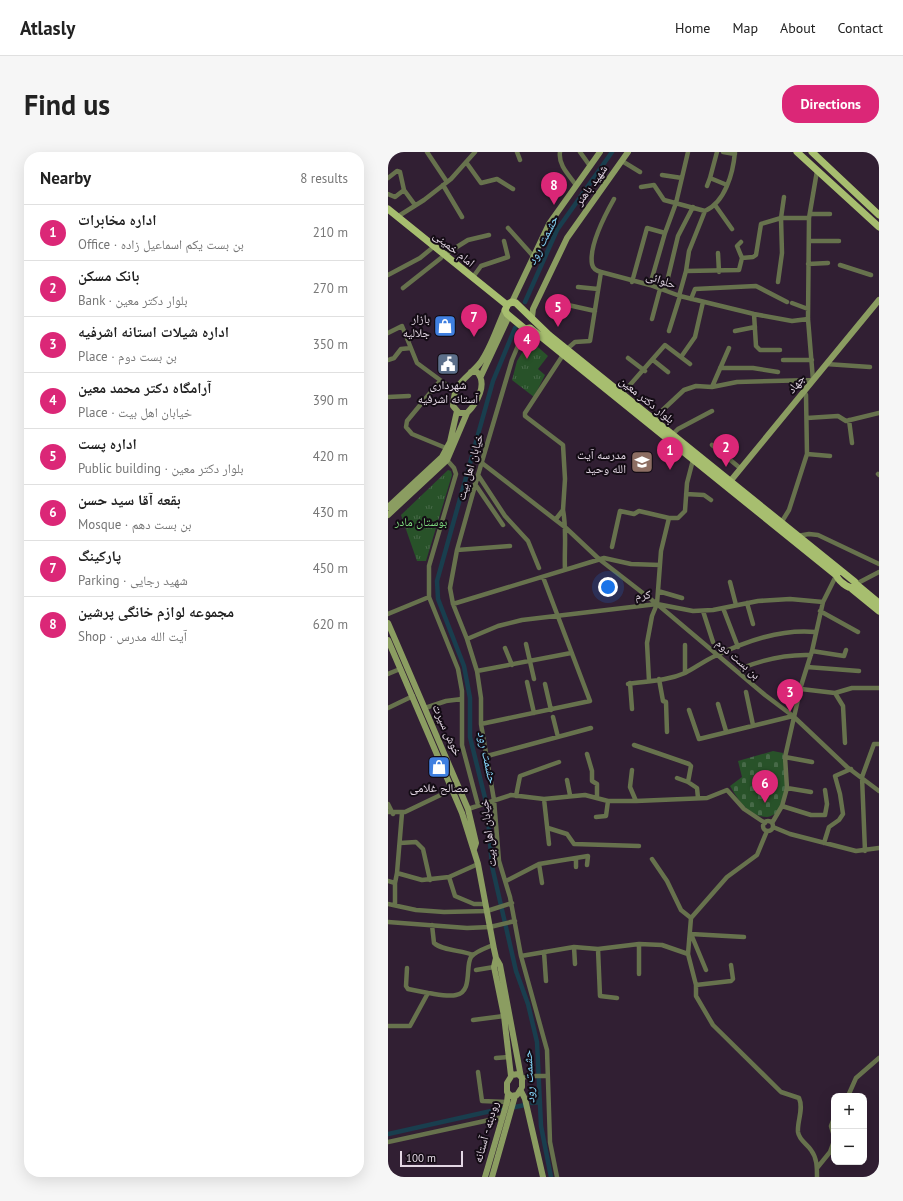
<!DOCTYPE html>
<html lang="en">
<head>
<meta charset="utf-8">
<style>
  :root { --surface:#fff; --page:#f6f6f6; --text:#222; --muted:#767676; --line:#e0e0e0; --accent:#db2777 }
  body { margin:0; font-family:"PT Sans","Noto Naskh Arabic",sans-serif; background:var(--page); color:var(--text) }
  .controls { position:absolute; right:12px; bottom:12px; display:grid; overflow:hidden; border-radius:8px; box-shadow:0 4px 16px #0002 }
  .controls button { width:36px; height:36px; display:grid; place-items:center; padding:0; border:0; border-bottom:1px solid var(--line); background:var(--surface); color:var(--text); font:20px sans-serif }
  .scale { position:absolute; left:12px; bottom:10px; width:63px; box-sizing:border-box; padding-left:4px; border:2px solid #e3d7e4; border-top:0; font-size:11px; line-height:14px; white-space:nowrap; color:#e3d7e4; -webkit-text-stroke:3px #140c15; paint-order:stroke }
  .you { position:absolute; left:220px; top:435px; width:14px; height:14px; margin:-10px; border:3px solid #fff; border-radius:50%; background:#1a73e8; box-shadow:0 0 0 6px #1a73e833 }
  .badge { display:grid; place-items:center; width:26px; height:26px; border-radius:50%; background:var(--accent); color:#fff; font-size:13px; font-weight:700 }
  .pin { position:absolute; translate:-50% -33px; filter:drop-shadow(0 1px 2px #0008) }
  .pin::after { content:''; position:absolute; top:21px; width:14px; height:12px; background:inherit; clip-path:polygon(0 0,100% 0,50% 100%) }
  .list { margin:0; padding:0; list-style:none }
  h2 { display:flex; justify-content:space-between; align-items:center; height:52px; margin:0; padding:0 16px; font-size:17px }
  h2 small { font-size:13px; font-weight:400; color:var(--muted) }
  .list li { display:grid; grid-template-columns:26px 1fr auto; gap:12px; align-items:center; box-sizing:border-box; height:56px; padding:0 16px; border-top:1px solid var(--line) }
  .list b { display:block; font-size:15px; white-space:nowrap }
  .list p { margin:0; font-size:13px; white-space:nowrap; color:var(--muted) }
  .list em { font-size:13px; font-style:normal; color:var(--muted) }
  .map { position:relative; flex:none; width:491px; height:1025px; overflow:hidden; border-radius:16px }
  header { display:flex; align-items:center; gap:24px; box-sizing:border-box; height:56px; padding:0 20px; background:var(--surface); border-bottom:1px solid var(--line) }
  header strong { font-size:19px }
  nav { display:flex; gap:22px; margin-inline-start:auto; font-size:14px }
  .intro { display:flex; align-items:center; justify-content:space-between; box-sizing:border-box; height:96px; padding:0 24px }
  h1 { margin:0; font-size:28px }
  .button { padding:10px 18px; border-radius:16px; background:var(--accent); color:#fff; font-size:14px; font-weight:700 }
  main { display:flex; gap:24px; padding:0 24px }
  aside { flex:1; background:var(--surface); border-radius:16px; box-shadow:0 4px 16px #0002 }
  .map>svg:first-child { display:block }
  .grass { fill:url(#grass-tufts) }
  .cemetery { fill:url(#cemetery-stones) }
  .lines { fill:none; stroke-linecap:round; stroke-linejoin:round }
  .canal { stroke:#193e4e; stroke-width:4.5 }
  .street { stroke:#67724d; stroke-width:4.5 }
  .secondary { stroke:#8b9d61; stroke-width:6 }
  .primary { stroke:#a7be6f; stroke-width:7 }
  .labels { text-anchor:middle; stroke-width:4; stroke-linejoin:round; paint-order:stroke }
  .street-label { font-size:12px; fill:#e3d7e4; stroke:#140c15 }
  .poi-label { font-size:12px; fill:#e3d7e4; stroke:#140c15; text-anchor:end }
  .park-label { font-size:12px; fill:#80de81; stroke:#140c15 }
  .water-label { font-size:13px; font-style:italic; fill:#82d3f7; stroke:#140c15 }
</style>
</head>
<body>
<header>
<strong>Atlasly</strong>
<nav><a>Home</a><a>Map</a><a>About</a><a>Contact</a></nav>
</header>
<div class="intro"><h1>Find us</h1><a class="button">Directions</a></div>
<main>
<aside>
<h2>Nearby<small>8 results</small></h2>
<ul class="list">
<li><span class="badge">1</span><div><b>اداره مخابرات</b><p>Office · بن بست یکم اسماعیل زاده</p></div><em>210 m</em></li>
<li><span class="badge">2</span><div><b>بانک مسکن</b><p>Bank · بلوار دکتر معین</p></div><em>270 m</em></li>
<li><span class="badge">3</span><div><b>اداره شیلات استانه اشرفیه</b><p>Place · بن بست دوم</p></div><em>350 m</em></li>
<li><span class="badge">4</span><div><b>آرامگاه دکتر محمد معین</b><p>Place · خیابان اهل بیت</p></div><em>390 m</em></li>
<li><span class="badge">5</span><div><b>اداره پست</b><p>Public building · بلوار دکتر معین</p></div><em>420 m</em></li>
<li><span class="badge">6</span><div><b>بقعه آقا سید حسن</b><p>Mosque · بن بست دهم</p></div><em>430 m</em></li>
<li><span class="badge">7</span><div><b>پارکینگ</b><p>Parking · شهید رجایی</p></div><em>450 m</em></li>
<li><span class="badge">8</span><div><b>مجموعه لوازم خانگی پرشین</b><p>Shop · آیت الله مدرس</p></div><em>620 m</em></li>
</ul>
</aside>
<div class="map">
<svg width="491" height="1025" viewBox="0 0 491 1025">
  <defs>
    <pattern id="grass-tufts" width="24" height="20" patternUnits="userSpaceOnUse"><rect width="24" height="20" fill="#285229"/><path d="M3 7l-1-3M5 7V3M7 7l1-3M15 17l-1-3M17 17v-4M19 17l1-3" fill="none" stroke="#476a48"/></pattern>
    <pattern id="cemetery-stones" width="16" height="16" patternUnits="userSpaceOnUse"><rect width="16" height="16" fill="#285229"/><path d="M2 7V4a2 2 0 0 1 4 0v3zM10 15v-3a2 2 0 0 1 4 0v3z" fill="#476a48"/></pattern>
  </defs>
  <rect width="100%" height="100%" fill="#311f33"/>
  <path class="grass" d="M142 188 160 204 150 217 157 223 146 245 124 228 129 209Z
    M60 318 63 319 64 323 38 409H29L13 363Z"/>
  <path class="cemetery" d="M385 599 395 601C397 618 404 662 379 665 371 665 365 662 359 657 352 651 347 642 342 634L354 625 350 609Z"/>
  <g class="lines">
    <path class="canal" d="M137 150 169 78 224 0
      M127 176 105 229 49 429 50 447 76 514 82 546V585L99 654 104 714 128 819 140 852 149 890 153 974 163 1025
      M144 951 152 950
      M127 955 137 953
      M0 982 112 957"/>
    <path class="street" d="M39 0 59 30
      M129 0 132 8
      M172 0C170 13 181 23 188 33
      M192 0 202 14
      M329 0 322 26 339 33
      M335 0 347 2
      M234 9 252 20
      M78 10 93 31 109 27 125 37
      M274 23 294 26
      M0 26 9 19 12 20 16 38 27 53
      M55 33 74 65
      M319 34 322 26
      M253 35 266 33 276 48 317 59C337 50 345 22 347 0
      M0 42 7 45 16 38
      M327 53 344 77
      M422 62H442
      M9 65 36 48 63 27 87 0
      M120 76 146 105
      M421 89H451
      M353 90 349 94 354 106
      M330 101 331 120
      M56 103 80 88 101 83
      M420 112 440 111
      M452 113 483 123
      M298 119 351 118 354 106 365 105 368 103 373 72 393 66H421
      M213 120C209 119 205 117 204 112 201 94 217 63 226 47
      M0 123 32 106 43 97
      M85 125 93 114 120 105 116 89
      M244 130 259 76 277 81
      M390 130 394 101 393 66 396 45
      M262 133 277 81 288 51 300 0
      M190 135 210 137
      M15 136 53 106
      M277 138 290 84 305 55
      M291 144 298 119 301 99 317 59
      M303 147 307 137 368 134 399 150
      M404 151 420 157
      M180 153 207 159
      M366 162 368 194 372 198H392
      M264 167 272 137
      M137 177 124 208 90 323 69 398 62 436 65 452 79 487 89 519 93 546V572L106 648 111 709 122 745 133 804 159 898 162 990 169 1025
      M281 179 292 144
      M347 179 367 175
      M0 181 14 174 29 211 67 239
      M179 197 187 190 202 189 213 120 262 133 292 144 366 162 404 169 420 167
      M175 203 137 261V264L175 293 177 327 175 358
      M293 205 307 185 315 150
      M240 206 257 219
      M0 208 6 206 13 197 23 196
      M265 208 280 220
      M395 208H424
      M438 212 482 215
      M332 216H365L390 220
      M52 229 19 269 18 275 24 282 58 296
      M324 235 341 196
      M234 242 277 193 302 212
      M0 245 21 244
      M419 266 450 264 458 269 491 261
      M265 267 296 238 308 234 324 235 349 230 425 228 420 167 421 66 429 19
      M461 268 464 291
      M284 283 290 277 324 259
      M324 293 352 316
      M419 302 442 304
      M59 308 66 316 68 322 41 414V445L70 517 74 539V593L90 653
      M94 311 178 376 211 407 269 452 377 543 405 564 459 615 491 639
      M490 322 491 323
      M90 323 117 364 140 389 151 416
      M87 332 115 373
      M298 342 316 343 323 348
      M168 367 175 358C179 378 176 398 177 418
      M393 371 401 358 419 302 418 243 416 239
      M409 384 421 382 430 383 491 412
      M224 395 232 359 246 362 251 359 281 366H290L297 359 299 331 305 308
      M69 398 122 394
      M342 430 348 453
      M468 432 491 420
      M270 439 294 446
      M359 451 365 472
      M65 452 216 406 243 412 272 413
      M335 456 350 495
      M315 459 325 490
      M432 459 470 480
      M0 462 41 445
      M79 487 110 474 134 468 269 452 305 459 325 458 370 449 402 447 435 450
      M138 492 146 527
      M117 496 124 513
      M424 499 456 504 458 498
      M419 515 471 519
      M354 516C377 507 398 502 423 503
      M89 519 183 501
      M297 521V493
      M0 522 12 517
      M271 527 275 549 278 550 279 580
      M261 529 259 491 264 464 269 452 273 399 281 366
      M139 530 146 561
      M242 531 244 557
      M157 532 163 558
      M240 532C259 529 279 529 297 521 307 516 316 509 327 504 359 489 392 477 427 480
      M413 537 447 541 464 536H491
      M358 540 365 573
      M447 541 455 554 457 591
      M330 552 338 579
      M0 556 25 544
      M37 556 58 549 74 547
      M301 558 311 587 405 564
      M165 565 170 585
      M93 572 202 549 155 425
      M246 593 301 612 303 614 300 630 309 636 310 646
      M199 602 204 619V629L209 632V646
      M99 604 203 576
      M397 605 424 610
      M244 618 242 635 248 649
      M289 626 300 630
      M179 628 182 643
      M399 636 423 640
      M128 644 132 624 171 610
      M156 647 161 692
      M0 652 5 662
      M394 654 423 663H437L439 652 437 638
      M80 657 123 643 156 647 197 643 220 649H248L319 646 339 638 356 657 377 671
      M0 660H17L65 637
      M208 665 218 664 220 649
      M375 674a5 5 0 1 1 10 0a5 5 0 1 1-10 0Z
      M384 671 394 654 399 636 397 605 413 534 424 499 435 450 448 424
      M385 675 402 682 468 699 491 696
      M160 676 179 682 186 692 251 694
      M379 679 369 703 339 725 303 766 300 802 308 833V844L325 873 393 940 411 946C416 957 409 969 410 980 411 988 419 992 423 998 429 1006 429 1015 429 1025
      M12 691 28 690 35 697 42 728
      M436 691 441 675 451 668 455 662 452 642 447 624 463 617
      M477 699 474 625 486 592H491
      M264 707 279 729 293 758 303 766
      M90 712 61 725 67 744 86 752H98
      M151 712 154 731
      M188 715V706
      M9 721 14 661
      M0 729 7 731
      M118 729 151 712 200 704 199 713
      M0 752 28 758 56 760 99 759 124 751
      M7 753V731L9 721 34 728 61 725
      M0 770 79 776 102 775 127 769
      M44 773 46 791C55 799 74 798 85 803
      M251 792V822
      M186 795 187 812
      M210 797 212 844 229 846
      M156 800 158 829
      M133 804 186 795 210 797 251 792 274 793 300 802
      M19 816 18 834 20 837 40 841
      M88 818 106 815
      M318 818 303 782 356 785
      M308 833 343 829 345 827 343 813
      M85 868 116 864
      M0 874H22L40 841C48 842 60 845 68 843 85 840 77 814 83 805 88 799 98 796 105 793
      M108 906 121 905
      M90 920 94 949 119 950
      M134 926 142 924H158
      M460 944 468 926 491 906
      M446 966 443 974 446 984
      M0 990 115 965
      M429 1016 442 1000 446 989"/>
    <path class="secondary" d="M124 150 161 72 212 0
      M144 165 145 157 179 86 240 0
      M83 220H89C100 232 89 251 79 261H71L65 254C66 229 78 228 92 211 103 196 109 175 117 158
      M93 224 121 164
      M340 332 491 148
      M0 355 54 305 62 290 69 259
      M0 363 59 308 79 261
      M0 471 80 657 88 691 86 697
      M0 488 74 661 90 712 106 797 108 806 112 813 133 925
      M108 806 106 815 116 864 123 924
      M130 922 134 926V935L129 943 123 944 119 940V931L124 923Z
      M133 939 137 947 155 1025
      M97 1025 119 950 120 941
      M104 1025 127 944"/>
    <path class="primary" d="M409 0 491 75
      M424 0 491 63
      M0 57 119 153
      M448 423 156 187 142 176 137 177 119 162 117 158 120 152 124 150 128 151 161 183 467 430V436C460 437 449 428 448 422L452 419
      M468 432 491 451
      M464 437 491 459"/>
  </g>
  <defs>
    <g id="shop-square" transform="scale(1.15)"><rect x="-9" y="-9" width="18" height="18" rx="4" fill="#3f7fe0" stroke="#140c15"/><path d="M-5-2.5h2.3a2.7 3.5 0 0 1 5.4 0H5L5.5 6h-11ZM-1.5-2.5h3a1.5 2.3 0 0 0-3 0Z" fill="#fff"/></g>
    <g id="civic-square" transform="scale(1.15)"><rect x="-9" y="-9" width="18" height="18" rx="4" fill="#5c6f8a" stroke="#140c15"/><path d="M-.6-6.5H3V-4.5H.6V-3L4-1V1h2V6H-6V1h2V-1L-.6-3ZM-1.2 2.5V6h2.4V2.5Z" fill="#fff"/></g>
    <g id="school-square" transform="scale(1.15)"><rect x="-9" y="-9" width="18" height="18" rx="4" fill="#8d6e63" stroke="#140c15"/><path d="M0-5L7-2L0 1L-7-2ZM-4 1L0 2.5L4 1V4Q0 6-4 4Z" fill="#fff"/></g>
  </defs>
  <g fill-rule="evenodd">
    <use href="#shop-square" x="57" y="174"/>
    <use href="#civic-square" x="60" y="212"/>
    <use href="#school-square" x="254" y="310"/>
    <use href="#shop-square" x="51" y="615"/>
  </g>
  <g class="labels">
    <g class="street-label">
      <text transform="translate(203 33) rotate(-54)" y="4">شهید باهنر</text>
      <text transform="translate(66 97) rotate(39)" y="4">امام خمینی</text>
      <text transform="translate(273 128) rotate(18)" y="4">حلوائی</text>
      <text transform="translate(408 232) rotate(-51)" y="4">جهاد</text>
      <text transform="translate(259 248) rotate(39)" y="4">بلوار دکتر معین</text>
      <text transform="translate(82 315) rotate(-74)" y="4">خیابان اهل بیت</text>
      <text transform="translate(255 443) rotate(-6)" y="4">کرم</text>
      <text transform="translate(350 507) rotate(41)" y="4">بن بست دوم</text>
      <text transform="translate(59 578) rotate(66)" y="4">خوش سیرت</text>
      <text transform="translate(100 681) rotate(-97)" y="4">خیابان اهل بیت</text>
      <text transform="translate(98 980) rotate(-74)" y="4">رودبنه - آستانه</text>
    </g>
    <g class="poi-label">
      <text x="42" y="171">بازار<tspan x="42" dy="14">جلالیه</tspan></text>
      <text x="60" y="237" text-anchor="middle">شهرداری<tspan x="60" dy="14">آستانه اشرفیه</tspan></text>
      <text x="238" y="307">مدرسه آیت<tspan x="238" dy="14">الله وحید</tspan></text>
      <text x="51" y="640" text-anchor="middle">مصالح غلامی</text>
    </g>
    <g class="park-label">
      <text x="33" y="374">بوستان مادر</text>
    </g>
    <g class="water-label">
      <text transform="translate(154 88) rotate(-63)" y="5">حشمت رود</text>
      <text transform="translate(100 605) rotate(78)" y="5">حشمت رود</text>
      <text transform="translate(140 925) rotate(-93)" y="5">حشمت رود</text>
    </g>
  </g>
</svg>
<div class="controls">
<button>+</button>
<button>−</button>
</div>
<div class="scale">100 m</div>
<div class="you"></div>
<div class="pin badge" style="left:282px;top:318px">1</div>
<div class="pin badge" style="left:338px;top:315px">2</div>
<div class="pin badge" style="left:402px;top:560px">3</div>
<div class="pin badge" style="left:139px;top:207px">4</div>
<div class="pin badge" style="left:170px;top:175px">5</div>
<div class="pin badge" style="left:377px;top:651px">6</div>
<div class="pin badge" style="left:86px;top:185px">7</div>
<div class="pin badge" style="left:166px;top:53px">8</div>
</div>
</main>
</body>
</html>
